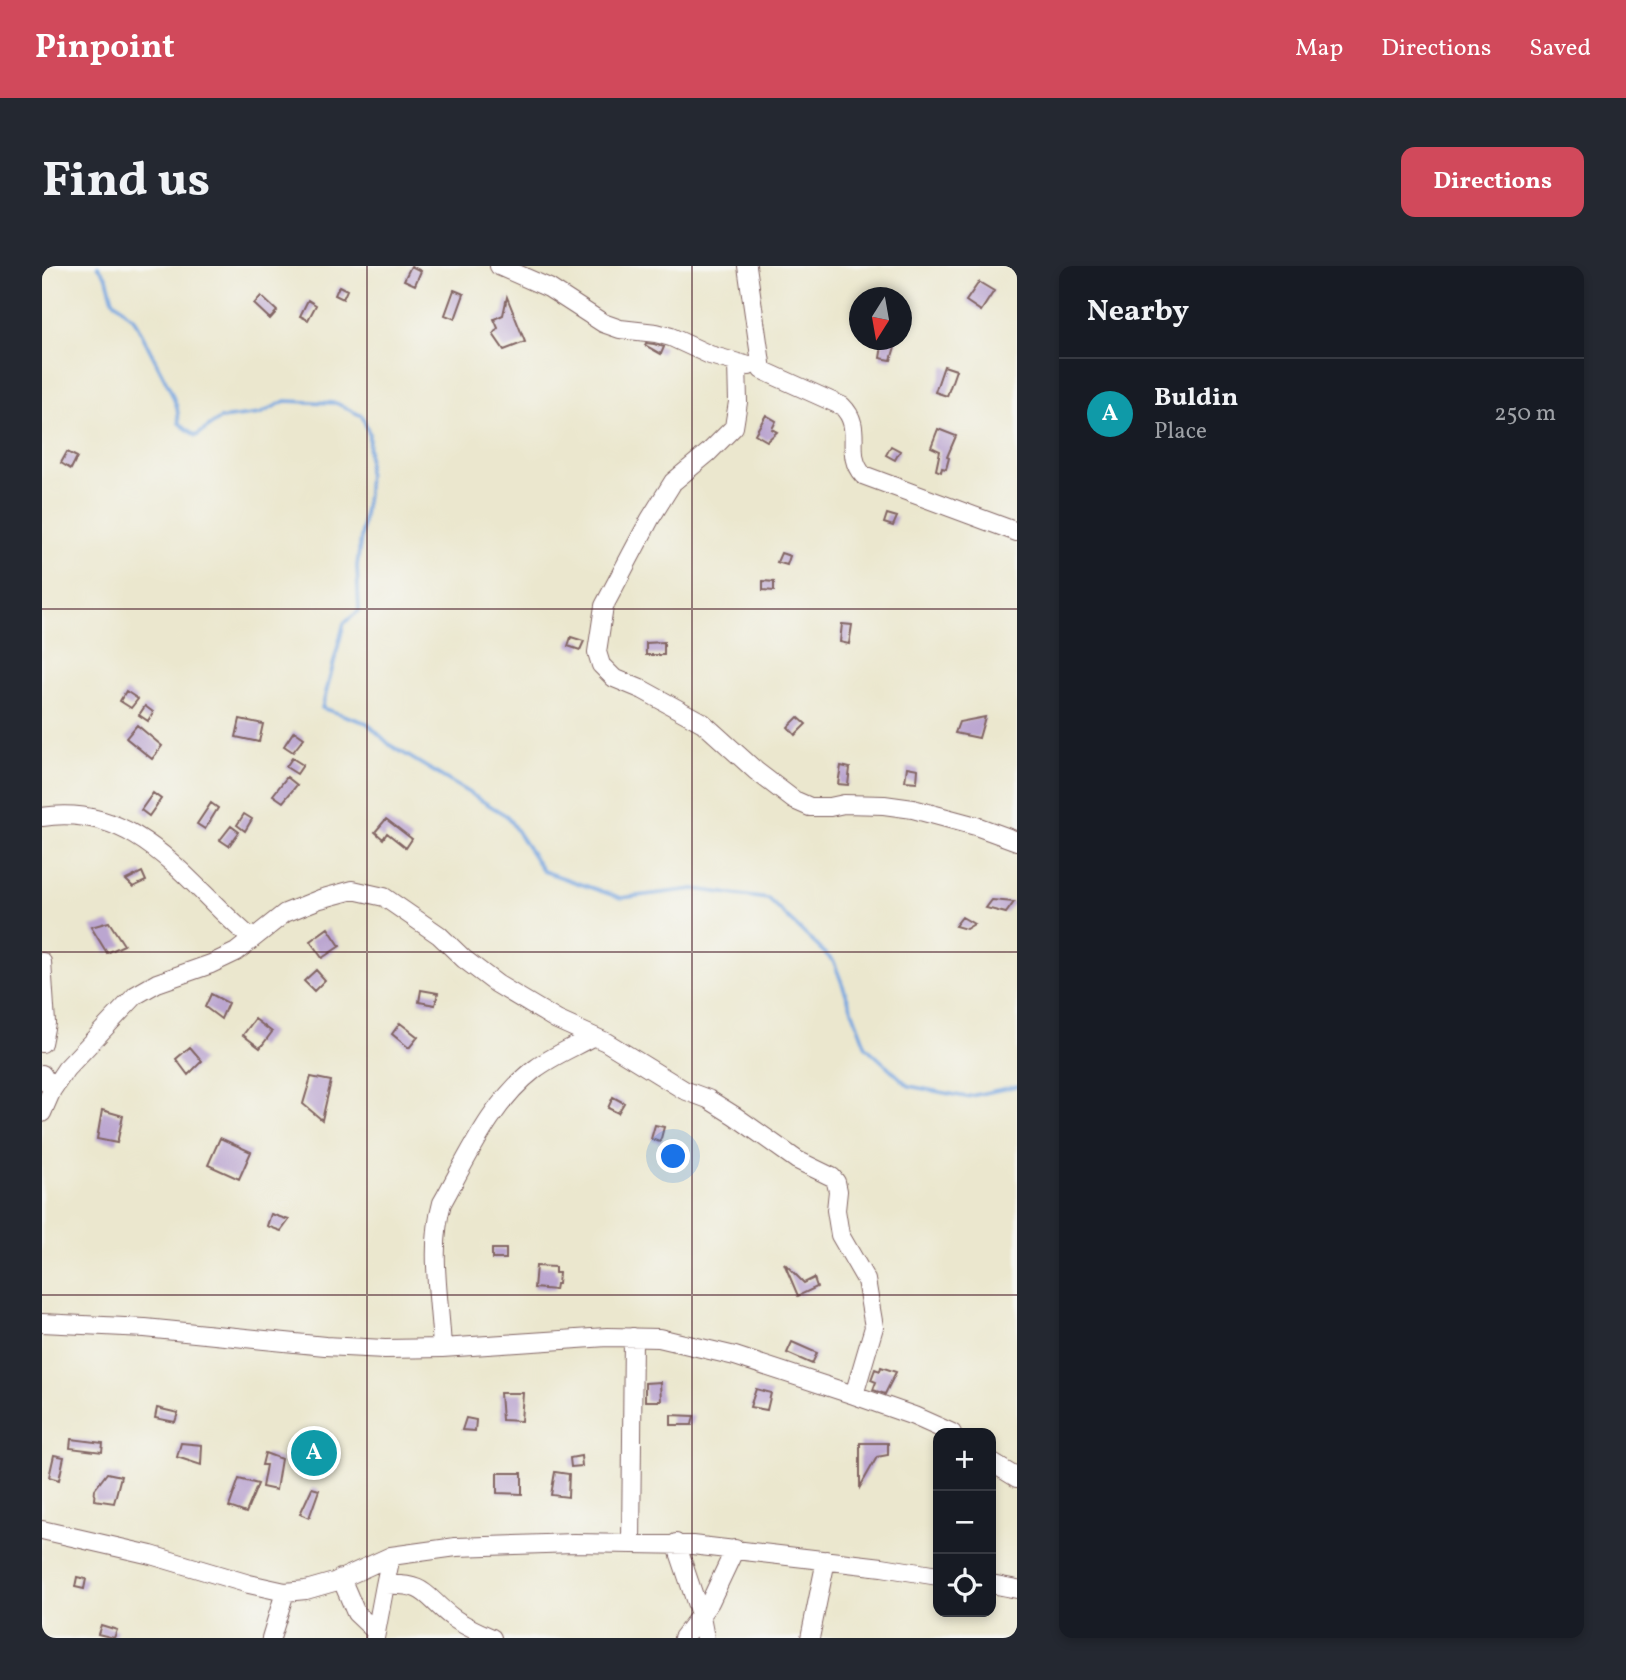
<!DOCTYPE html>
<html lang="en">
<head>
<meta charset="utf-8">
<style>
  :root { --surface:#171b24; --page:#242831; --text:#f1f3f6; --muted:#9ea1a6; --line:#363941; --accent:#d1495b }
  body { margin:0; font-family:Vollkorn,serif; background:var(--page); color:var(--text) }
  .controls { position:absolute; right:21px; bottom:21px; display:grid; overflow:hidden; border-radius:14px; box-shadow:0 4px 10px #0003 }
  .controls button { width:63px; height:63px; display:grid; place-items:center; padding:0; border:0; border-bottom:2px solid var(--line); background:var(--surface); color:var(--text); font:35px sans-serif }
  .compass { position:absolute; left:807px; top:21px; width:63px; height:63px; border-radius:50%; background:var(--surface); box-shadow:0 4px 10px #0003; rotate:191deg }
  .you { position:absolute; left:632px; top:891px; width:24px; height:24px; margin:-18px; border:5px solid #fff; border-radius:50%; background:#1a73e8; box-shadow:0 0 0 10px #1a73e833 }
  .badge { display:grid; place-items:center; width:46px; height:46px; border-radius:50%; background:var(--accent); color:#fff; font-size:23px; font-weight:700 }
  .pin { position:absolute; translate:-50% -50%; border:4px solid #fff; box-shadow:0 2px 7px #0006 }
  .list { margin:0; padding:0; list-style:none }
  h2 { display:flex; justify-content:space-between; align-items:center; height:91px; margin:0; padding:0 28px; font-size:30px }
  h2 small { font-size:23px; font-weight:400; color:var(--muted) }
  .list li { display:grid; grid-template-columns:46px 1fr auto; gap:21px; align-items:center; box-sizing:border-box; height:112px; padding:0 28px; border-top:2px solid var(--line) }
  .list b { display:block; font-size:26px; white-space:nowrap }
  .list p { margin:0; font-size:23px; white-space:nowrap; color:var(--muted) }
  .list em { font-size:23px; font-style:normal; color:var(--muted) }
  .icon { flex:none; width:38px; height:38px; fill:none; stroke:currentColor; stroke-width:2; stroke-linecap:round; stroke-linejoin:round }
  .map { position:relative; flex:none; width:975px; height:1372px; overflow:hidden; border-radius:14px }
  header { display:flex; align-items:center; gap:42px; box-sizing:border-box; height:98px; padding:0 35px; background:var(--accent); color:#fff }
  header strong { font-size:33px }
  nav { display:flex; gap:38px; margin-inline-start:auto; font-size:24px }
  .intro { display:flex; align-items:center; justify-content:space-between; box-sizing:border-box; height:168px; padding:0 42px }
  h1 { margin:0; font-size:49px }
  .button { padding:18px 32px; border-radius:14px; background:var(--accent); color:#fff; font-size:24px; font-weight:700 }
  main { display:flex; gap:42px; padding:0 42px }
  aside { flex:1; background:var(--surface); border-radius:14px; box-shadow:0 4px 10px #0003 }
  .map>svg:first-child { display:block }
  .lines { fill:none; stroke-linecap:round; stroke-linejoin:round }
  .stream { stroke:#76a5df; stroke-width:3.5 }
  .building { fill:#bba6d0 }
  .minor-casing { stroke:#826564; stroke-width:20 }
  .minor { stroke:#fff; stroke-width:18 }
  .grid { fill:none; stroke:#4a1f2b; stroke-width:2; stroke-opacity:0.55 }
</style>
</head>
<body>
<header>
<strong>Pinpoint</strong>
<nav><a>Map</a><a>Directions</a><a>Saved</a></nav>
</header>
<div class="intro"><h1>Find us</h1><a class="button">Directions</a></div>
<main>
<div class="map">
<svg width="975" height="1372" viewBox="0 0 975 1372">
  <rect width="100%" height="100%" fill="#f6f6f2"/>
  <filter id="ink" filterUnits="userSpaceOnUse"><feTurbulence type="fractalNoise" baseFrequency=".0143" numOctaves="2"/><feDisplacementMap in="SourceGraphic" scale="14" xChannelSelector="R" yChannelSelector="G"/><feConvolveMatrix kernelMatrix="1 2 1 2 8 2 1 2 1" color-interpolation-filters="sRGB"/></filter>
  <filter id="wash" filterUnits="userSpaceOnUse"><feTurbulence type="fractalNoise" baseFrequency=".00686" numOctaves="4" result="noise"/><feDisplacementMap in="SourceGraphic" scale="28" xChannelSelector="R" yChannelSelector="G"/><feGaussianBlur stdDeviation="1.57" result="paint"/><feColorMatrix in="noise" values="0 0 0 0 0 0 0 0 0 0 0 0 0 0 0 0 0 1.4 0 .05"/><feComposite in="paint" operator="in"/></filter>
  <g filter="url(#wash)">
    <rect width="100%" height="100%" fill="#ebe7ce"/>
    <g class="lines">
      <path class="stream" d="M56 0 65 12 71 34 92 53 127 121 135 141 137 157 154 170 178 153 218 148 243 135 294 137 320 150 327 167 325 228 315 300 317 345 302 357 280 442 325 457 348 479 465 550 501 605 579 632 652 623 726 633 792 696 824 781 867 820 924 831 975 820"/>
    </g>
    <g id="blocks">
      <path class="building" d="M369 0 379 5 373 19 362 14Z
        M937 16 952 25 939 45 924 35Z
        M297 20 305 24 301 33 293 29Z
        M412 24 422 28 413 53 403 49Z
        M219 30 235 45 228 53 212 38Z
        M465 31 483 76 462 84 451 68 456 62 452 53 461 49Z
        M266 34 274 39 266 54 258 50Z
        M841 74H855L849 94 838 92Z
        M604 77 612 78 622 81 619 88 603 79Z
        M902 100 914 104 905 130 893 126Z
        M724 149 734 155 730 163 735 166 725 175 713 168Z
        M896 163 914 170 905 191 907 192 904 203 900 202 899 206 894 204 898 185 889 181Z
        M849 180 858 185 853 194 844 189Z
        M25 186 35 191 29 203 19 197Z
        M845 248 855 251 851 260 842 257Z
        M739 287 748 290 745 299 735 296Z
        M721 315 732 316V325L721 324Z
        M800 358 810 359 807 378 798 376Z
        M529 371 542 375 538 384 526 380Z
        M622 376V389H604V377Z
        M84 425 96 433 89 442 78 435Z
        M103 440 111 446 106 455 97 449Z
        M756 451 764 458 753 469 746 461Z
        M943 451 937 472 913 467 917 456Z
        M198 453 221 458 217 476 194 471Z
        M95 459 120 480 110 493 84 472Z
        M252 465 262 472 251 486 242 480Z
        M250 492 261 499 255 508 244 501Z
        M799 500 808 502 806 519 796 518Z
        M865 501 876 503 875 516 863 515Z
        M245 511 255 519 241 536 231 529Z
        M111 527 119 533 107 550 99 544Z
        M169 537 176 542 163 563 155 558Z
        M202 548 210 553 203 565 195 559Z
        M344 553 370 573 364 582 345 567 341 573 333 566Z
        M189 560 197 566 187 580 178 574Z
        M100 606 104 615 91 621 84 614Z
        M950 634 972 636 964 647 944 642Z
        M920 651 932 658 924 663 913 660Z
        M67 656 82 679 65 687 49 661Z
        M286 662 298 680 280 692 268 675Z
        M274 704 283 714 272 725 262 715Z
        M379 724 396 727 393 739 377 736Z
        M169 728 186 737 179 753 163 741Z
        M213 753 230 766 218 782 201 769Z
        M358 757 376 771 367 782 350 768Z
        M148 781 160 795 146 809 134 793Z
        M269 811 289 815 280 854 261 838Z
        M571 831 582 837 576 847 566 842Z
        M60 844 81 850 75 877 55 873Z
        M613 859 622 861 618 876 609 873Z
        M178 872 209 886 197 913 166 899Z
        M229 948 247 954 239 965 225 960Z
        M450 983H464V993H450Z
        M742 997 762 1017 772 1012 775 1021 756 1030Z
        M494 1000 513 1001V1007H517L516 1018H514L513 1024 492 1022Z
        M750 1076 775 1087 770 1098 745 1087Z
        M839 1101 854 1106 843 1128 831 1124 834 1116 829 1114 833 1103 838 1105Z
        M618 1116 619 1135H603V1117Z
        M714 1123 729 1127 725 1144 708 1141Z
        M458 1127H481L479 1155 460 1154Z
        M115 1142 136 1147 133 1156 113 1152Z
        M629 1149 652 1150 650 1159H629Z
        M424 1152 434 1154 433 1165 420 1164Z
        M29 1173 61 1177 60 1186 28 1182Z
        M270 1174 280 1176 274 1199 265 1197Z
        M139 1177 160 1179 159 1199 135 1191Z
        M818 1177H846V1189L835 1191 818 1221Z
        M223 1187 239 1193 234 1224 220 1221 224 1199H220Z
        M12 1189 22 1191 17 1214 7 1211Z
        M539 1190 540 1200 529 1201 528 1192Z
        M513 1206 527 1208 526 1231 509 1229Z
        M65 1207 79 1210 72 1237 52 1234 53 1223Z
        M455 1207H480V1228L455 1227Z
        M197 1213 216 1218 204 1247 187 1241Z
        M270 1222 277 1224 267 1252 258 1248Z
        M35 1311 44 1313 42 1323 33 1321Z
        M59 1359 75 1364 72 1372 56 1368Z"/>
    </g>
  </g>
  <g filter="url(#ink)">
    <use href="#blocks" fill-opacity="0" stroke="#826564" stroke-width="2"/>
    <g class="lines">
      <g class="minor-casing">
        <path id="minor" d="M457 0 507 22 561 57 578 63 614 67 629 71 668 89 707 100
          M705 0 720 104 800 140C823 162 801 187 821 209L975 266
          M695 97 696 136 692 161 667 186 631 216 608 253 562 340 555 386 559 399 572 412 601 424 661 457 714 505 752 534 768 541H788L802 538 842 539 871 543 934 560 975 575
          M0 551C98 536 145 619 210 673
          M0 696 4 757 0 777
          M0 808 10 824
          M0 847 10 824 24 803 94 729 115 717 169 698 194 686 243 647 278 633 311 624 342 631 397 669 422 693 455 718 515 754 564 776 642 824 666 833 693 850 755 894 790 911 794 916 796 925 794 944 798 969 824 1014 832 1061 812 1129 872 1150 910 1167
          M0 1057 103 1062 283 1080 343 1083 400 1082 565 1071 617 1072 693 1090 812 1129
          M400 1082C398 1035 387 983 400 937 427 889 449 837 493 803 510 790 532 781 550 771
          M949 1196 975 1212
          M0 1264 109 1289 207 1318 243 1326 264 1324 292 1316 349 1290 414 1281 532 1277 650 1279 840 1301 896 1310
          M589 1277 591 1071
          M634 1277 659 1351 663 1372
          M349 1290 343 1319C386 1317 382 1330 410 1351 422 1360 436 1366 450 1372
          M299 1312 314 1347 334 1366
          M949 1318 975 1323
          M229 1372 243 1326
          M333 1372 343 1319
          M641 1372 668 1336 693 1283
          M768 1372 784 1294"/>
      </g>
      <use href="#minor" class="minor"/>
    </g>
  </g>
  <path class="grid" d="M325 0V1372M650 0V1372M0 343H975M0 686H975M0 1029H975"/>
</svg>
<div class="controls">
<button>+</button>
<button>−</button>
<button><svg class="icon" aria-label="locate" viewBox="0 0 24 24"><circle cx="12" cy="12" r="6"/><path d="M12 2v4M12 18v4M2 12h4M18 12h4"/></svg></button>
</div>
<svg class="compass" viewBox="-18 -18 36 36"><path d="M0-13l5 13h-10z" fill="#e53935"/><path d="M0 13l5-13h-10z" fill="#9ea1a6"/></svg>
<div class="you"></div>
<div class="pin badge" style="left:272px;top:1187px;background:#0f9aa8">A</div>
</div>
<aside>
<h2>Nearby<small></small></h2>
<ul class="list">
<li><span class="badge" style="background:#0f9aa8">A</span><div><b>Buldin</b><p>Place</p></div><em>250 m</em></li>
</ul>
</aside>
</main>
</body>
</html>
